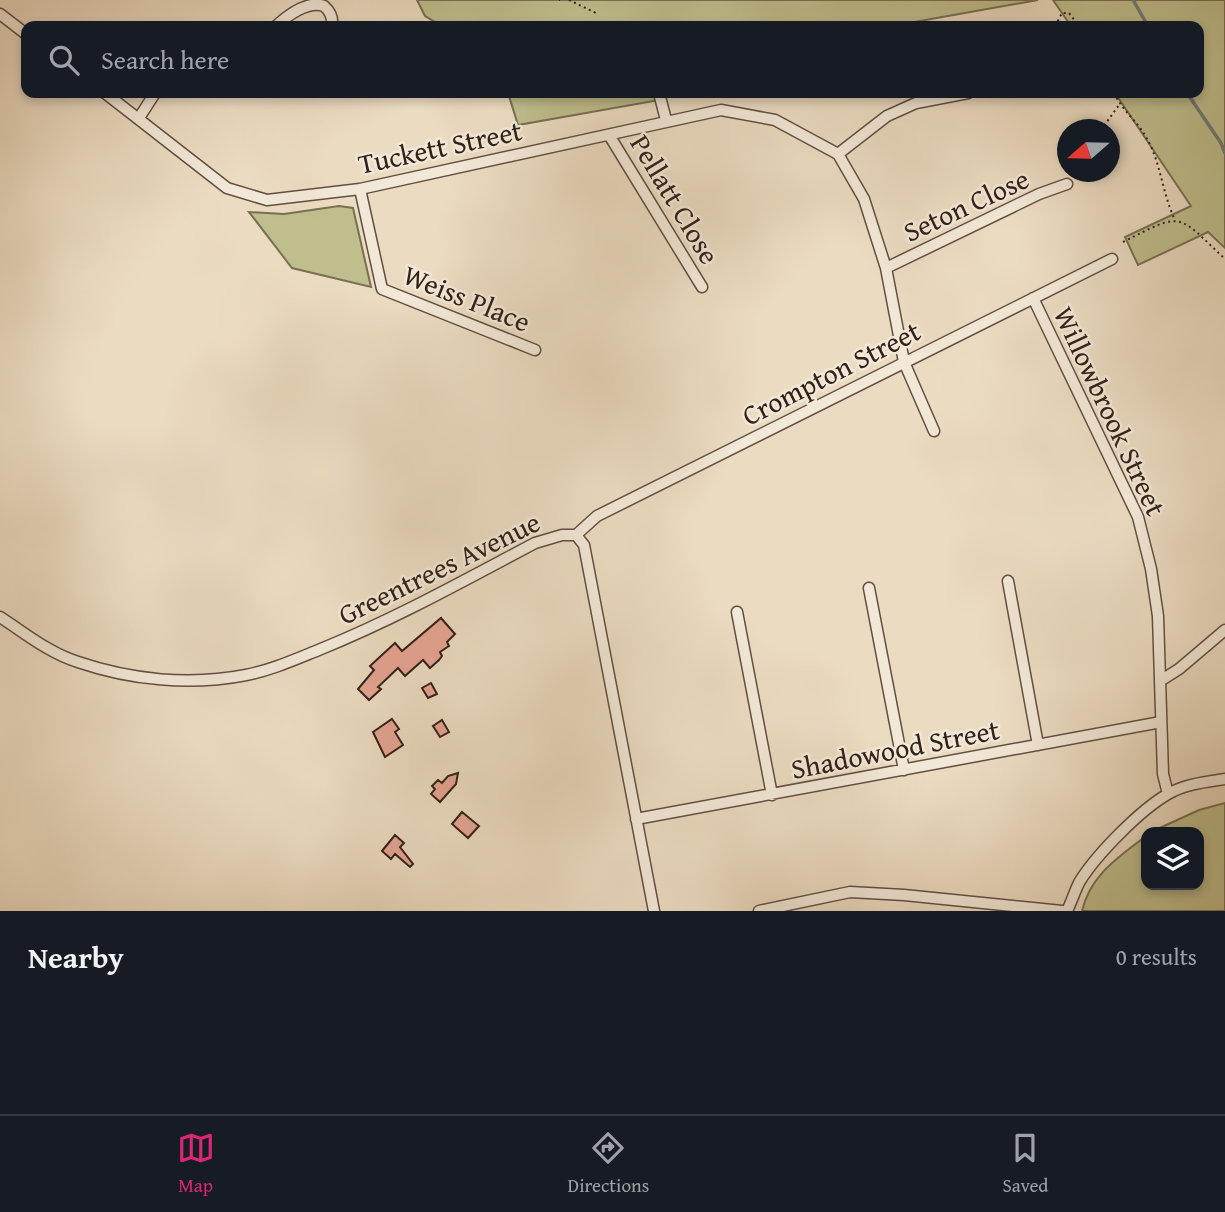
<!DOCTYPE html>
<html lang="en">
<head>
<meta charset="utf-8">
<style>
  :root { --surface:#171b24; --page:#242831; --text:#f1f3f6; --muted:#9ea1a6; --line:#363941; --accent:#db2777 }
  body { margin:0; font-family:"Gentium Book Plus",serif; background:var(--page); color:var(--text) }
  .controls { position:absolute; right:21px; bottom:21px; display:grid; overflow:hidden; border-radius:14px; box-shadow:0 4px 10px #0003 }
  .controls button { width:63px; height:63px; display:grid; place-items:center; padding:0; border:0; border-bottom:2px solid var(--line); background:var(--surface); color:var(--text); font:35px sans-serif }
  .compass { position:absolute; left:1057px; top:119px; width:63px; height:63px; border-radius:50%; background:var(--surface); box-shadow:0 4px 10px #0003; rotate:250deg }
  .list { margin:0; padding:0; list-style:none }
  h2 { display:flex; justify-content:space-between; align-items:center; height:91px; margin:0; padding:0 28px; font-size:30px }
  h2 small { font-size:23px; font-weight:400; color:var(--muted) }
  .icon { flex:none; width:38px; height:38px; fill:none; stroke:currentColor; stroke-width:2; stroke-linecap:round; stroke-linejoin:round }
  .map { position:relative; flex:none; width:1225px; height:911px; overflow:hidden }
  .search { position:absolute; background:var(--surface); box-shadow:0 4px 10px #0003; left:21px; right:21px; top:21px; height:77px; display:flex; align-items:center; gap:18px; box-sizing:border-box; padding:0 24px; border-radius:14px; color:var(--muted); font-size:26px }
  .sheet { height:203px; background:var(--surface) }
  nav { display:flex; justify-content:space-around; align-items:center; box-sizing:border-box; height:98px; border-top:2px solid var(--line); background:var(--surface); font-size:19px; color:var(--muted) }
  nav a { display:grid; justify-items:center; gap:4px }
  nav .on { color:var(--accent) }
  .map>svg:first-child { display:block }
  .green { fill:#bfbe8d; stroke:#796f53; stroke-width:2 }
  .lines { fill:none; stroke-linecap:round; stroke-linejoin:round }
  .stream { stroke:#707c79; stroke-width:3.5 }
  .building { fill:#e5a492; stroke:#332019; stroke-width:2 }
  .minor-casing { stroke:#614f43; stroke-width:13 }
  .path { stroke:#332019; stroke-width:2; stroke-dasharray:2 3.5; stroke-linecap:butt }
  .minor { stroke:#f2e8d7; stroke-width:10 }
  .labels { text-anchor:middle; stroke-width:5; stroke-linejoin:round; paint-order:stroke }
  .street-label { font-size:28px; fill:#332019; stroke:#f2e8d7 }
</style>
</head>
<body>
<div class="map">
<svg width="1225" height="911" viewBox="0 0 1225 911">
  <rect width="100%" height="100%" fill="#ebdbc1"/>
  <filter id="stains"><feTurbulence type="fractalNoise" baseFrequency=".00286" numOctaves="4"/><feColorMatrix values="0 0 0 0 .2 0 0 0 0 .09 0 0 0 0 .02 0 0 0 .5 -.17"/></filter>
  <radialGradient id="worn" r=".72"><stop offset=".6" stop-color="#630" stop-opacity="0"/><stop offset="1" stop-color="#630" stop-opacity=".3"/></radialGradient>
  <path class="green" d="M417 0H1038L892 26H442L425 16Z
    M1053 0H1225V248L1208 232 1138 265 1125 237 1191 206 1115 93H1199V26H1071Z
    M508 93H665V99L518 125Z
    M339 206 353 208 371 287 292 268 249 212 284 214Z
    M1225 803V911H1082C1090 875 1119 857 1146 836V885H1199V832H1151L1199 810Z"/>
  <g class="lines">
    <path class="stream" d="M1133 0 1148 26
      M1187 93 1221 143 1225 153"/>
  </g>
  <path class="building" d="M441 618 455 634 447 642 449 646 440 652 442 656 439 660 430 668 423 660 405 676 398 668 378 687 381 689 369 700 358 689 374 670 370 666 395 643 402 651Z
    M431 683 437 694 428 698 422 688Z
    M392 719 399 729 395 732 403 745 385 757 373 732Z
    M442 720 449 732 440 737 433 726Z
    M458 773 456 784 440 802 431 794 435 789 432 786 438 780 442 783 448 776Z
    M462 812 479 826 468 838 452 824Z
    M395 835 404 843 400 847 413 864 410 867 395 854 391 859 382 851Z"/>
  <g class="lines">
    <g class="minor-casing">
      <path id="minor" d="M0 14 26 34
        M276 26C287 16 308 0 324 6 331 12 333 18 332 26
        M105 93 227 188 267 200 360 189 721 110 775 120 838 154 864 199 886 268 904 362 934 431
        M659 93 666 120
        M139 118 155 93
        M609 135 702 287
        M838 154 887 116 916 103 968 93
        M360 189 382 289 535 350
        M886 268 1039 194 1067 184
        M1033 298 1138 517 1151 569 1158 616 1163 774 1168 794
        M576 535 597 516 1112 259
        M1008 581 1038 745
        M869 588 904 770
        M737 612 772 795
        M0 617C25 633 49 653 78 662 131 680 190 686 246 675 272 670 296 659 321 649 395 619 465 580 535 543L562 535H576L584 545 654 911
        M1160 681 1179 669 1225 630
        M636 819 1161 722
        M759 911 850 892 904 895 1062 911
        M1067 911C1072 901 1075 890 1080 881 1097 854 1140 810 1168 794 1185 784 1206 782 1225 779"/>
    </g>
    <path class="path" d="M559 0H560
      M569 0 598 14
      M1055 26 1062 13H1069L1079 26
      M1114 93C1122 110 1137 121 1146 137 1161 162 1162 193 1175 220
      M1101 130 1119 105
      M1123 242C1184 211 1176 213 1225 259"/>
    <use href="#minor" class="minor"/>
  </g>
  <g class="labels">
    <g class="street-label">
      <text transform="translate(440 147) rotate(-12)" y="10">Tuckett Street</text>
      <text transform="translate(675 199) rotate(59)" y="10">Pellatt Close</text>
      <text transform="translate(966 205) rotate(-25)" y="10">Seton Close</text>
      <text transform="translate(467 298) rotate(22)" y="10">Weiss Place</text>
      <text transform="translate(831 373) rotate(-27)" y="10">Crompton Street</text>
      <text transform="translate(1110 411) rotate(65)" y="10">Willowbrook Street</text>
      <text transform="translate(439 568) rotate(-26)" y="10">Greentrees Avenue</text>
      <text transform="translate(895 749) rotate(-11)" y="10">Shadowood Street</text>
    </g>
  </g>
  <rect width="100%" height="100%" filter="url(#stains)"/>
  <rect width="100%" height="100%" fill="url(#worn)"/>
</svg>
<div class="controls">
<button><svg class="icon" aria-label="layers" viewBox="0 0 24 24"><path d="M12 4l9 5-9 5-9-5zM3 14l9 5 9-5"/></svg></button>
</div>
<svg class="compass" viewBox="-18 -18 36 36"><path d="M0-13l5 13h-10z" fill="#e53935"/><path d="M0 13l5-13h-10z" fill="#9ea1a6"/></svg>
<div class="search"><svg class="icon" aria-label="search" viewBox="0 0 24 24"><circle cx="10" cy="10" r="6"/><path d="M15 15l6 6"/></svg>Search here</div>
</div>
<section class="sheet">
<h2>Nearby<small>0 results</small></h2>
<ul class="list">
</ul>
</section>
<nav>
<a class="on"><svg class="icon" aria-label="map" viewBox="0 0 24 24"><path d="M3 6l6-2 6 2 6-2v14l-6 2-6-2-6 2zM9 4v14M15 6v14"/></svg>Map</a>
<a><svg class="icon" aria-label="directions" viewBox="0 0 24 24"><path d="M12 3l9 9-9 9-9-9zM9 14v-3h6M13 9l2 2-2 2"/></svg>Directions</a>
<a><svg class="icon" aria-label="saved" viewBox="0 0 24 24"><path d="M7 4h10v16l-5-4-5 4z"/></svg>Saved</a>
</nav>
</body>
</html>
